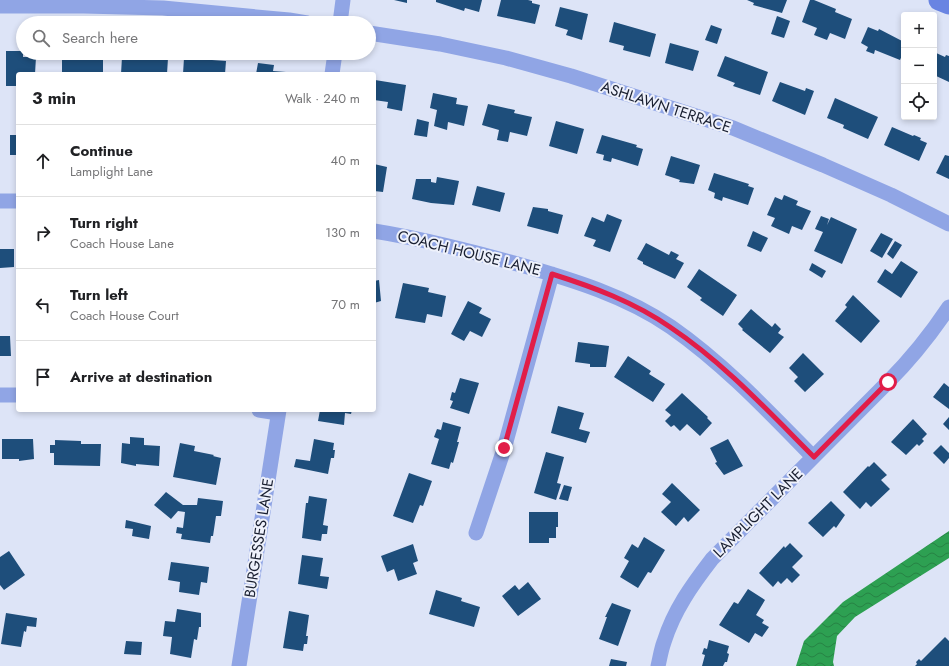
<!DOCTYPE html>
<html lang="en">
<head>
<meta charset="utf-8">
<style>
  :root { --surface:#fff; --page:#f2f2f2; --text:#202124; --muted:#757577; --line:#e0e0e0 }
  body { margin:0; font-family:Jost,sans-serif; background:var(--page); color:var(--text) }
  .controls { position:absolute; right:12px; top:12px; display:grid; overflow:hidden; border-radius:4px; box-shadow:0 2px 6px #0003 }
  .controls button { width:36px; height:36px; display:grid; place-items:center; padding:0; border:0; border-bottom:1px solid var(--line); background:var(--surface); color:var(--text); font:20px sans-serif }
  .stop { position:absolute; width:12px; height:12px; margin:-9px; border:3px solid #e11d48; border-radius:50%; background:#fff }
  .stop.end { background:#e11d48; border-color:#fff; box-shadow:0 1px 4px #0008 }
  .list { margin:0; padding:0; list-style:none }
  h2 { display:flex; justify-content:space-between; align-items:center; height:52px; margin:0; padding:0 16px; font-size:17px }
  h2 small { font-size:13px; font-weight:400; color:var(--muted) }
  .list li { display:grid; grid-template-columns:26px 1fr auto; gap:12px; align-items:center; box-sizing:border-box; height:72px; padding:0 16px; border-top:1px solid var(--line) }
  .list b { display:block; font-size:15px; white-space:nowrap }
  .list p { margin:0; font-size:13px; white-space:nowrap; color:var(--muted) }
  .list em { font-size:13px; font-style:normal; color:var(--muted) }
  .icon { flex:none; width:22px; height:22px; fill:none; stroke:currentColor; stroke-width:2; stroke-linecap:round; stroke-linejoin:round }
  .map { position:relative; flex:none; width:949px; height:666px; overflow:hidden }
  .search { position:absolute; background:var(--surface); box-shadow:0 2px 6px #0003; left:16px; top:16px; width:360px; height:44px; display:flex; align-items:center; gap:10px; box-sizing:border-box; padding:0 14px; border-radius:22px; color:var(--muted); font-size:15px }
  .panel { position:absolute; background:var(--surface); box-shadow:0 2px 6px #0003; left:16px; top:72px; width:360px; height:340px; border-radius:4px }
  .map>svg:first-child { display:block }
  .water { fill:url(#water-waves) }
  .building { fill:#1e4e7b }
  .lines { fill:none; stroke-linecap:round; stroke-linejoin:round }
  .street { stroke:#90a5e5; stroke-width:15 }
  .secondary { stroke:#6984e2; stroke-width:21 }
  .route { stroke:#e11d48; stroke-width:5 }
  .labels { text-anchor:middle; stroke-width:4; stroke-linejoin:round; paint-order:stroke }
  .street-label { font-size:15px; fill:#191f30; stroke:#eef1fb }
</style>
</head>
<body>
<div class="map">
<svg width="949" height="666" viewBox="0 0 949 666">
  <defs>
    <pattern id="water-waves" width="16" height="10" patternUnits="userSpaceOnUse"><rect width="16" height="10" fill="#2da052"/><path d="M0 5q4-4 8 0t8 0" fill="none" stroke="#268244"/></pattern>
  </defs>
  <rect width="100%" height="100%" fill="#dde4f7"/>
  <path class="water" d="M949 531V558L855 617 837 636 833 662 834 666H796L804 641 843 602Z"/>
  <path class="building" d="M394 0H407V3Z
    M436 0H482L479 12 465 8 464 11 436 2Z
    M501 0H528L532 1V3L540 5 535 24 497 16Z
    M747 0H787L782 13 753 5 754 3Z
    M810 0H814L836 9 835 12 852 19 845 39 830 33 827 40 814 35 817 28 802 22Z
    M560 7 588 14 582 40 566 35 568 30 555 26Z
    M777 16 790 21 784 38 771 34Z
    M614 22 656 34 650 57 623 50 624 46 609 42Z
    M711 25 722 29 717 44 705 40Z
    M868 27 878 31 879 29 904 42V51L900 60 875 50 874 54 866 51 868 47 861 43Z
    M670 43 699 51 693 71 665 63Z
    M6 51H23V57H36L35 74H18V86H6Z
    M934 52 945 57 946 55 949 56V82L934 75Z
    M62 53H103V73L87 74V72H62Z
    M133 56H161V57L168 58 167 74H121L122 57H133Z
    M725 56 768 72 760 95 733 86 735 83 717 76Z
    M184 58 226 61 225 74H183Z
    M258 63 274 65 273 71 286 72V74H256Z
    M375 80 406 85 402 111 387 108 388 102 374 100V83H375Z
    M780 82 805 91 806 88 814 91 805 115 772 101Z
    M433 93 457 98 456 104 468 106 464 126 448 122 447 130 434 126 437 110 430 108Z
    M835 98 878 117 868 139 843 128 844 125 827 118Z
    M488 104 515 110 514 113 532 117 527 136 510 132 508 142 497 140 499 130 482 125Z
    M417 119 429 122 427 137 414 135Z
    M556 121 584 129 577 154 549 146Z
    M892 127 913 136 914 135 921 138 920 140 927 143 919 161 884 145Z
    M10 135H18V155H10Z
    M602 135 637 145 636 147 643 149 638 166 612 158 611 162 603 160 604 155 596 153Z
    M945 155 949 156V179L936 173Z
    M671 156 700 165 694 184 679 182 680 180 665 175Z
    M374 164 387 167 383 192 374 191Z
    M714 173 749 184 748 186 754 188 748 205 723 197 722 201 714 198 715 193 708 190Z
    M437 177 459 181 454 205 431 203 412 199 416 179H431V182L436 183Z
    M477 186 505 193 500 212 472 205Z
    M784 195 798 201 796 205 811 211 802 230 792 226 789 234 771 226 775 218 767 215 775 197 782 200Z
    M533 207 548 209V211L563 215 558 234 527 226Z
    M607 214 622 220 610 252 593 246 596 240 584 236 592 217 604 222Z
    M821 216 829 219 827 225 831 217 857 229 842 264 814 251 823 232 815 229Z
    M753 231 768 238 761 252 747 246Z
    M881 233 893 239 882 258 870 251Z
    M895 241 902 245 893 259 887 254Z
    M646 243 669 255 671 251 679 255 676 259 684 263 675 279 643 264V262L637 259Z
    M0 249H14V267L0 268Z
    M901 261 918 272 901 298 877 282 885 269 892 274Z
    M812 263 826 271 822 278 809 270Z
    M699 269 737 295 723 316 700 300 702 298 687 287Z
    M379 280 381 301 374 303V281Z
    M403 283 429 288 428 292 446 296 442 317 427 314 425 323 395 318Z
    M853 295 880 321 861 343 835 321 847 307 845 305Z
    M468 301 482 308 479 313 491 319 482 337 470 331 464 341 451 334Z
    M751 309 772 327 775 323 781 329 778 333 784 337 770 353 742 330 743 329 738 324Z
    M0 336H10L11 356H0Z
    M578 342 609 346 606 367H590V364L575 362Z
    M803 353 824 374 805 392 794 381 798 377 789 368Z
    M628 356 651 371 649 374 665 384 653 402 614 377Z
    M460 378 479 383 469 414 450 408 453 401 450 400 452 392 455 393Z
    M944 383 949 387V409L933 397Z
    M682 393 708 417 707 418 712 423 700 436 687 424 680 431 674 425 671 427 665 421 671 415 665 410Z
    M558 406 584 413 579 429 590 432 586 443 551 433Z
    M320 410H352L351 414 345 413 344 425 318 421Z
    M949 417V430L943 424Z
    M913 419 927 434 922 439 924 441 919 446 917 444 906 455 891 442Z
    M443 422 461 427 457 442H459L453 463 451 462 449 469 431 464 439 439 434 437 437 429 441 430Z
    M130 437 144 438V445L160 446 159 466 136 464V466L121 463 122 443 130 444Z
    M2 439H33L34 459 19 461V459H2Z
    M314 439 334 443 333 450H335L334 458H331L328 474 294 467 296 459 310 461Z
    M728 439 743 466 724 475 715 463 717 462 710 448Z
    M55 440 81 441V444H101L100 466 54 465V453H50V445H55Z
    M180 443 195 446 194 451 214 455 213 456 221 458 216 485 173 477Z
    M941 445 949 453V458L944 464 933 453Z
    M546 452 564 457 557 483 561 484 556 500 534 493Z
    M874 462 887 475 881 480 890 489 871 507 866 502 860 509 843 492 868 466 869 467Z
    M409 473 432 481 423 506 420 505 413 523 393 516Z
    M672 483 700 510 688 522 684 517 676 526 661 512 671 502 662 494Z
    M564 485 572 487 568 501 559 499Z
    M166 492 183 505H197L198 498 223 501 221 516H216L213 536H211L210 543 181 539 182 534 176 533 177 527 183 528 185 512 178 511 171 519 154 505Z
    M309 496 327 499 323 525 328 526 327 534H322L321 541 302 538 306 503H308Z
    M831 501 845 515 836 528 834 526 823 537 808 523Z
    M529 512H558V527H556V538H549V543H529Z
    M126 520 151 526 149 539 132 536 133 529 125 528Z
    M644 537 665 550 651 573 648 572 638 588 620 577 629 561 624 558 632 544 638 548Z
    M790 543 803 556 792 567 800 575 792 583 787 578 781 584 778 581 773 587 759 573 784 546 785 548Z
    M413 544 418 561 413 563 417 574 398 581 394 569 387 572 381 556Z
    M9 551 25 575 4 590 0 585V557Z
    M302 555 323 558 320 576 329 577 327 589 298 584Z
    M171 562 209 567 207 583 201 582 199 595 179 592 180 582 168 580Z
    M528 582 541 599 518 616 502 596 515 585 519 590Z
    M748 589 765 600 756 615 764 620 762 623 769 627 762 637 755 633 749 643 719 625 734 602 738 604Z
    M436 590 462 598 461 601 480 607 474 627 429 614Z
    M612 603 631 610 618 646 599 639 607 617H605Z
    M177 609 201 613V627H199L197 640 194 639 191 658 170 654 172 637 163 636 165 621 175 622Z
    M289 611 309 615 306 636H308L307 644H304L303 651 283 648Z
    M6 613 37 618 36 627 27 626 26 632 24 631 21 647 1 644Z
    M945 637 949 641V666H915L917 664 916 662 919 659 921 661Z
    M709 640 729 646 727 653 729 654 727 662H725L723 666H702L705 655 702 654 704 648 707 649Z
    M126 641 142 642 141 655 124 654Z
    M611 659 627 662 626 666H609Z"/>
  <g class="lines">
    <path class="street" d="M0 6H84L163 8 289 20 307 23
      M340 23 343 0
      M369 33 440 44 506 58 571 76 733 128 823 165 891 195 949 224
      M332 74 335 53
      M0 201H18
      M374 231C424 239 473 252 521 265 573 280 626 296 671 327 724 364 768 411 813 457
      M0 395H18
      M259 410 278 413
      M476 533 504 449 552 274
      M239 666 279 410
      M658 666C660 658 661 650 664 642 674 610 692 585 712 559L888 382C911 359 931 334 949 307"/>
    <path class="secondary" d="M939 0 949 4"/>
  </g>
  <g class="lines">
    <path class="route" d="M504 448 552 274C593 287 634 302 670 327 724 363 768 411 814 457L888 382"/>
  </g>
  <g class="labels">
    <g class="street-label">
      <text transform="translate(666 107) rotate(18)" y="5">ASHLAWN TERRACE</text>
      <text transform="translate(469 253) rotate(14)" y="5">COACH HOUSE LANE</text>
      <text transform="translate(758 513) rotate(-45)" y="5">LAMPLIGHT LANE</text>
      <text transform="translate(259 538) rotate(-81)" y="5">BURGESSES LANE</text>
    </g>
  </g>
</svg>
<div class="controls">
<button>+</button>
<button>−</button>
<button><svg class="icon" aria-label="locate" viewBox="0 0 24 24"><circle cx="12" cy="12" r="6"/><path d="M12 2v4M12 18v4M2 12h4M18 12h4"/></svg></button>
</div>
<div class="stop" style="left:888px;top:382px"></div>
<div class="stop end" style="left:504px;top:448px"></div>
<div class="search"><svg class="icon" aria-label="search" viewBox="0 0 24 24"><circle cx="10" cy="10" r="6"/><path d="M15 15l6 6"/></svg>Search here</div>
<section class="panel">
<h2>3 min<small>Walk · 240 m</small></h2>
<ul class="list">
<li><svg class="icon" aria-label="ahead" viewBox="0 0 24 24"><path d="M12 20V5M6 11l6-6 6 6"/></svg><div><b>Continue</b><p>Lamplight Lane</p></div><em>40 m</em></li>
<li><svg class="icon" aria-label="right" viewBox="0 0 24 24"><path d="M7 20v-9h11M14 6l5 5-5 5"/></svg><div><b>Turn right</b><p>Coach House Lane</p></div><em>130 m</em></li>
<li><svg class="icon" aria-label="left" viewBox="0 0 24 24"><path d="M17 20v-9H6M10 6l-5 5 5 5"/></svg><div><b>Turn left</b><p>Coach House Court</p></div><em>70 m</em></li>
<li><svg class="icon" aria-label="arrive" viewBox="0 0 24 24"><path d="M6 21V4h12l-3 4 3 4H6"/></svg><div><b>Arrive at destination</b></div></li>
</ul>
</section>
</div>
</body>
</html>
